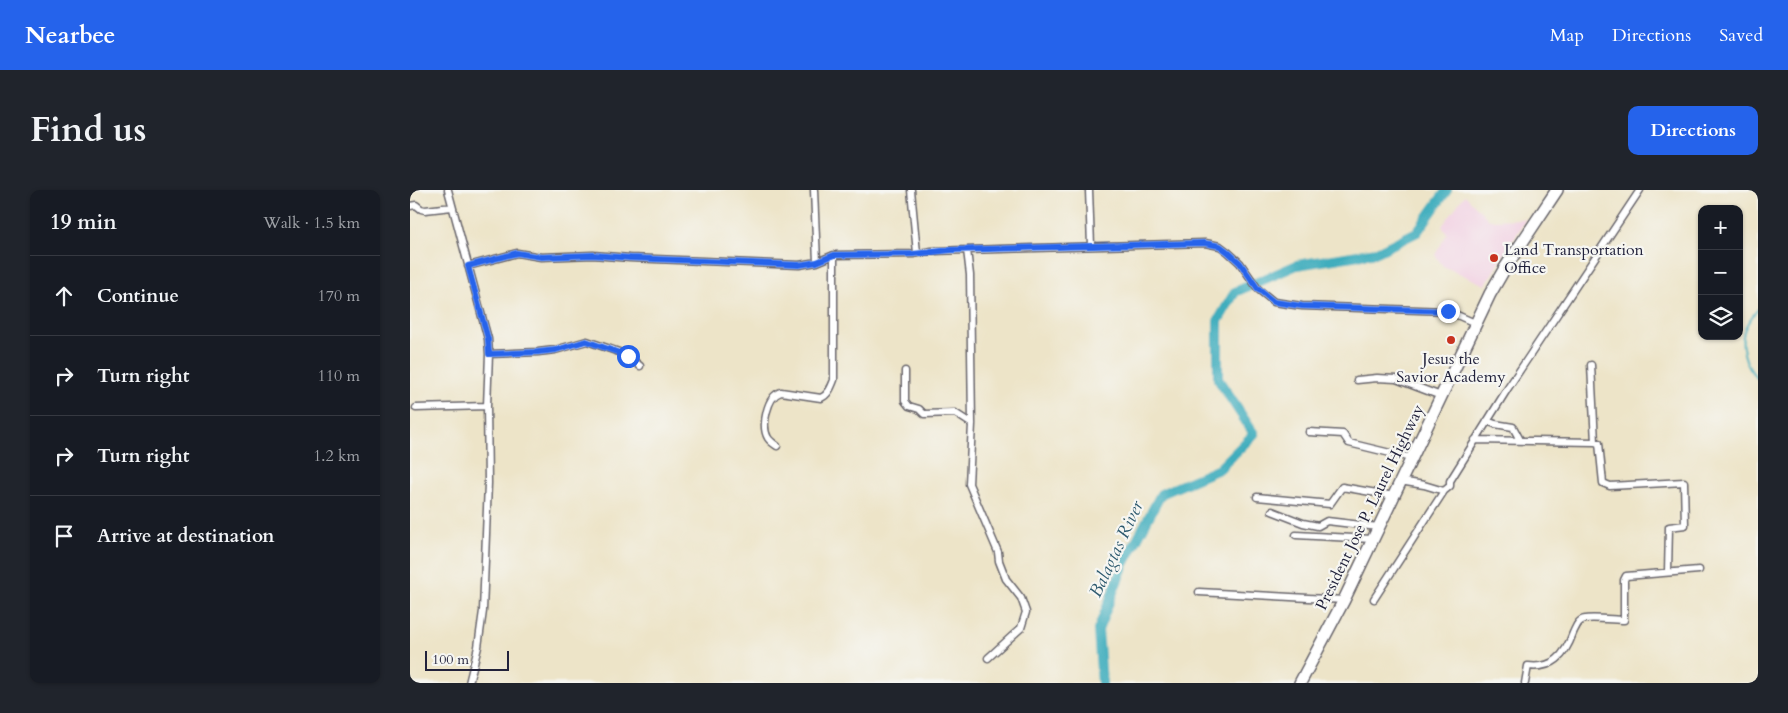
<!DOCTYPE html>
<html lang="en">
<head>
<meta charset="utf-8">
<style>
  :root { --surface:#171b24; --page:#20242c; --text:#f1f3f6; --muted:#9ea1a6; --line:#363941; --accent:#2563eb }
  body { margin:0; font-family:Cardo,serif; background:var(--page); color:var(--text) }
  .controls { position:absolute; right:15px; top:15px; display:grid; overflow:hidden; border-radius:10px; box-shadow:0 1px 4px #0004 }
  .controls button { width:45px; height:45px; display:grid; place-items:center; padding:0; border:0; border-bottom:1px solid var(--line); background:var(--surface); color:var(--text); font:25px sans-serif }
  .scale { position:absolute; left:15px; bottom:12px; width:84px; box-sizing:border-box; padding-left:5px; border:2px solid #22223b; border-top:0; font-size:14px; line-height:18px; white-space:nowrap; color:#22223b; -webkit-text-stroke:4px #f6f6f2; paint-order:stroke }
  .stop { position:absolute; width:15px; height:15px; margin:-11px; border:4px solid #2563eb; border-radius:50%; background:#fff }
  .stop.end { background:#2563eb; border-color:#fff; box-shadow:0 1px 5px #0008 }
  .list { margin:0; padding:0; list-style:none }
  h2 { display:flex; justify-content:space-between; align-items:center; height:65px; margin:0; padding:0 20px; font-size:21px }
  h2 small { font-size:16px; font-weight:400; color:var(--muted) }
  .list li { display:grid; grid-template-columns:32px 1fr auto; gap:15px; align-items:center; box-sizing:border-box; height:80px; padding:0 20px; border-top:1px solid var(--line) }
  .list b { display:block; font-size:19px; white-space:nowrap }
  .list em { font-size:16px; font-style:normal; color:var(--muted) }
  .icon { flex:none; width:28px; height:28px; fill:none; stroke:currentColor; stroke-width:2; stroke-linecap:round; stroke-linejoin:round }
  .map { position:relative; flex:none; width:1348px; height:493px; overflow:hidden; border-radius:10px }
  header { display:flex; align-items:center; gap:30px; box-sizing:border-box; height:70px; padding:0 25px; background:var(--accent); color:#fff }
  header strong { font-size:24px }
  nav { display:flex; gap:28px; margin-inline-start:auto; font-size:18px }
  .intro { display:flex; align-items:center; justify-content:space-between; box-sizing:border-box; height:120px; padding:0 30px }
  h1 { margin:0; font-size:35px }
  .button { padding:12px 22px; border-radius:10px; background:var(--accent); color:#fff; font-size:18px; font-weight:700 }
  main { display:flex; gap:30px; padding:0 30px }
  aside { flex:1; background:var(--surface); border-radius:10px; box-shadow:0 1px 4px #0004 }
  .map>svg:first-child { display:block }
  .built { fill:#f2cfe2 }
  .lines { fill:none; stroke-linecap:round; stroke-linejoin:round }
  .stream { stroke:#3fadbd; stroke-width:2 }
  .river { stroke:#3fadbd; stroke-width:10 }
  .minor-casing { stroke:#69666c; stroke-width:9 }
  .trunk-casing { stroke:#69666c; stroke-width:14 }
  .minor { stroke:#fff; stroke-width:6 }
  .trunk { stroke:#fff; stroke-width:11 }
  .route { stroke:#2563eb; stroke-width:6 }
  .poi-dot { fill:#c8321e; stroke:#f6f6f2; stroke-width:2 }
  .labels { text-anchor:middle; stroke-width:4.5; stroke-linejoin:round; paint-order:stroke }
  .poi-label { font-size:16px; fill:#22223b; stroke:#f6f6f2; text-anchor:start }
  .street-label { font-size:16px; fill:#22223b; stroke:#f6f6f2 }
  .water-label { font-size:18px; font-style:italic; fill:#2e5a6f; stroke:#f6f6f2 }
</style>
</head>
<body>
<header>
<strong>Nearbee</strong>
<nav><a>Map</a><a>Directions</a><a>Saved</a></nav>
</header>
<div class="intro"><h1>Find us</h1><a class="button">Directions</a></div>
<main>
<aside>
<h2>19 min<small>Walk · 1.5 km</small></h2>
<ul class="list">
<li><svg class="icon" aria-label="ahead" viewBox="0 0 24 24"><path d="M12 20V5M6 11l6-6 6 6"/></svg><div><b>Continue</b></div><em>170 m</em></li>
<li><svg class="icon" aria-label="right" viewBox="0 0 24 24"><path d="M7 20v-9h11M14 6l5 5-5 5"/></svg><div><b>Turn right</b></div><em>110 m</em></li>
<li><svg class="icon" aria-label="right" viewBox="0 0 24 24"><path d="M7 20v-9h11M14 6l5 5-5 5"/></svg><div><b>Turn right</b></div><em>1.2 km</em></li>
<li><svg class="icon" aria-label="arrive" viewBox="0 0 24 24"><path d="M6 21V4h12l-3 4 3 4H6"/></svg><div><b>Arrive at destination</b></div></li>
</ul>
</aside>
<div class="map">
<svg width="1348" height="493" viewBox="0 0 1348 493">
  <rect width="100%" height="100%" fill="#f6f6f2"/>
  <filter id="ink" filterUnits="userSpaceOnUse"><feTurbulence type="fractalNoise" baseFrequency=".02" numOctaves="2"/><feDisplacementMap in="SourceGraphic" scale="10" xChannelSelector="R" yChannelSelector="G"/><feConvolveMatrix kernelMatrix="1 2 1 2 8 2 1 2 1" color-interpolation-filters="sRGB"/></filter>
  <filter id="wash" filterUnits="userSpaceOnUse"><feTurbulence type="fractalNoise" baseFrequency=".0096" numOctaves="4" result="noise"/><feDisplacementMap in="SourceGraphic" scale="20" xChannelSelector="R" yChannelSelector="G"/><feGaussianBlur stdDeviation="1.12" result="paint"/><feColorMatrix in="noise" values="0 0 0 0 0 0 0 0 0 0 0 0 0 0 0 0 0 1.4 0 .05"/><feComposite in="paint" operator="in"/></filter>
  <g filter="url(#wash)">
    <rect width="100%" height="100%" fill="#ede4c8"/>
    <path class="built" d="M1055 5 1079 30 1116 29 1075 95 1033 76 1025 65 1037 44 1032 36Z"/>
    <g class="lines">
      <path class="stream" d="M1348 119C1344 124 1339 130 1336 136 1328 152 1335 177 1348 189"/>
      <path class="river" d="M692 493 688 440 714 374 751 304 809 279 844 244 808 189V131L825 102 887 75 967 62 1007 42 1037 0"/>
    </g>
  </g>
  <g filter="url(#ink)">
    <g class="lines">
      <g class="minor-casing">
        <path id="minor" d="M38 0 78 149 79 164 77 216 78 293 73 421 68 457 59 493
          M404 0 407 72
          M501 0 507 63
          M679 0 681 56
          M0 16 6 15 11 19 15 20 42 17
          M557 60 560 85 562 234 559 294 588 362 589 371 596 389 611 408 616 422 611 438 578 468
          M58 76 107 63 131 67 183 65 220 68 389 75 407 72 424 65 503 64 522 61 557 60 795 53 810 56 818 62 830 73 848 99 864 112 892 116 1038 121 1065 133
          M79 164 128 162 145 160 177 151 209 162 218 166 230 176
          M1181 175 1185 252
          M495 181V211L499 216 509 219 514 224 545 223 562 234
          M947 190 967 188 986 189 1031 206
          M6 218 77 216
          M1077 231 1085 234 1103 237 1110 250
          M899 242 933 244 939 253 1001 268
          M1065 250 1185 252 1189 253 1193 293 1200 296 1274 292 1275 335 1259 337 1258 382
          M367 256C364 254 360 251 358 248 351 236 357 206 371 202L411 208C418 205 421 198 424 190V65
          M990 291 1014 295 1034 301 1040 296V291L1098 198 1230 0
          M847 307 920 314 932 297 984 306
          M862 321 893 333 908 336 917 331 968 337
          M886 345 962 349
          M789 402 934 410
          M964 409 1034 301
          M1115 493 1118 476C1143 479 1155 466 1163 443 1166 437 1168 430 1175 429 1183 427 1205 430 1214 430V390L1216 386 1289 380"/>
      </g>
      <g class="trunk-casing">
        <path id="trunk" d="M890 493 934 410 1080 104 1095 78 1147 0"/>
      </g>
      <use href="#minor" class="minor"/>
      <use href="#trunk" class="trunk"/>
    </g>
  </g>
  <g class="lines" filter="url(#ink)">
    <path class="route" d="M218 166 176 151 146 160 128 162 79 164 78 149 58 76 107 63 131 67 183 65 220 68 389 75 407 72 424 65 503 64 541 60 794 53 810 56 818 62 830 73 848 99 864 112 892 116 1038 121"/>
  </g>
  <g class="poi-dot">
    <circle cx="1084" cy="68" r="5"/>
    <circle cx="1041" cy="150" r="5"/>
  </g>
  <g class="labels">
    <g class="poi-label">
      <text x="1094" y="65">Land Transportation<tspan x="1094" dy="18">Office</tspan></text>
      <text x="1041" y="174" text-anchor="middle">Jesus the<tspan x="1041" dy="18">Savior Academy</tspan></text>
    </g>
    <g class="street-label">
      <text transform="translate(959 317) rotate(-64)" y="6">President Jose P. Laurel Highway</text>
    </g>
    <g class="water-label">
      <text transform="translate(706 359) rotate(-65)" y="6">Balagtas River</text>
    </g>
  </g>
</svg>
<div class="controls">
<button>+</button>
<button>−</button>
<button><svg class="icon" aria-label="layers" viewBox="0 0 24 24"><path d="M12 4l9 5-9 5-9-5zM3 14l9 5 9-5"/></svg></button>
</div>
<div class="scale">100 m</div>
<div class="stop" style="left:218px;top:166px"></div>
<div class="stop end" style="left:1038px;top:121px"></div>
</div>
</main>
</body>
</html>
